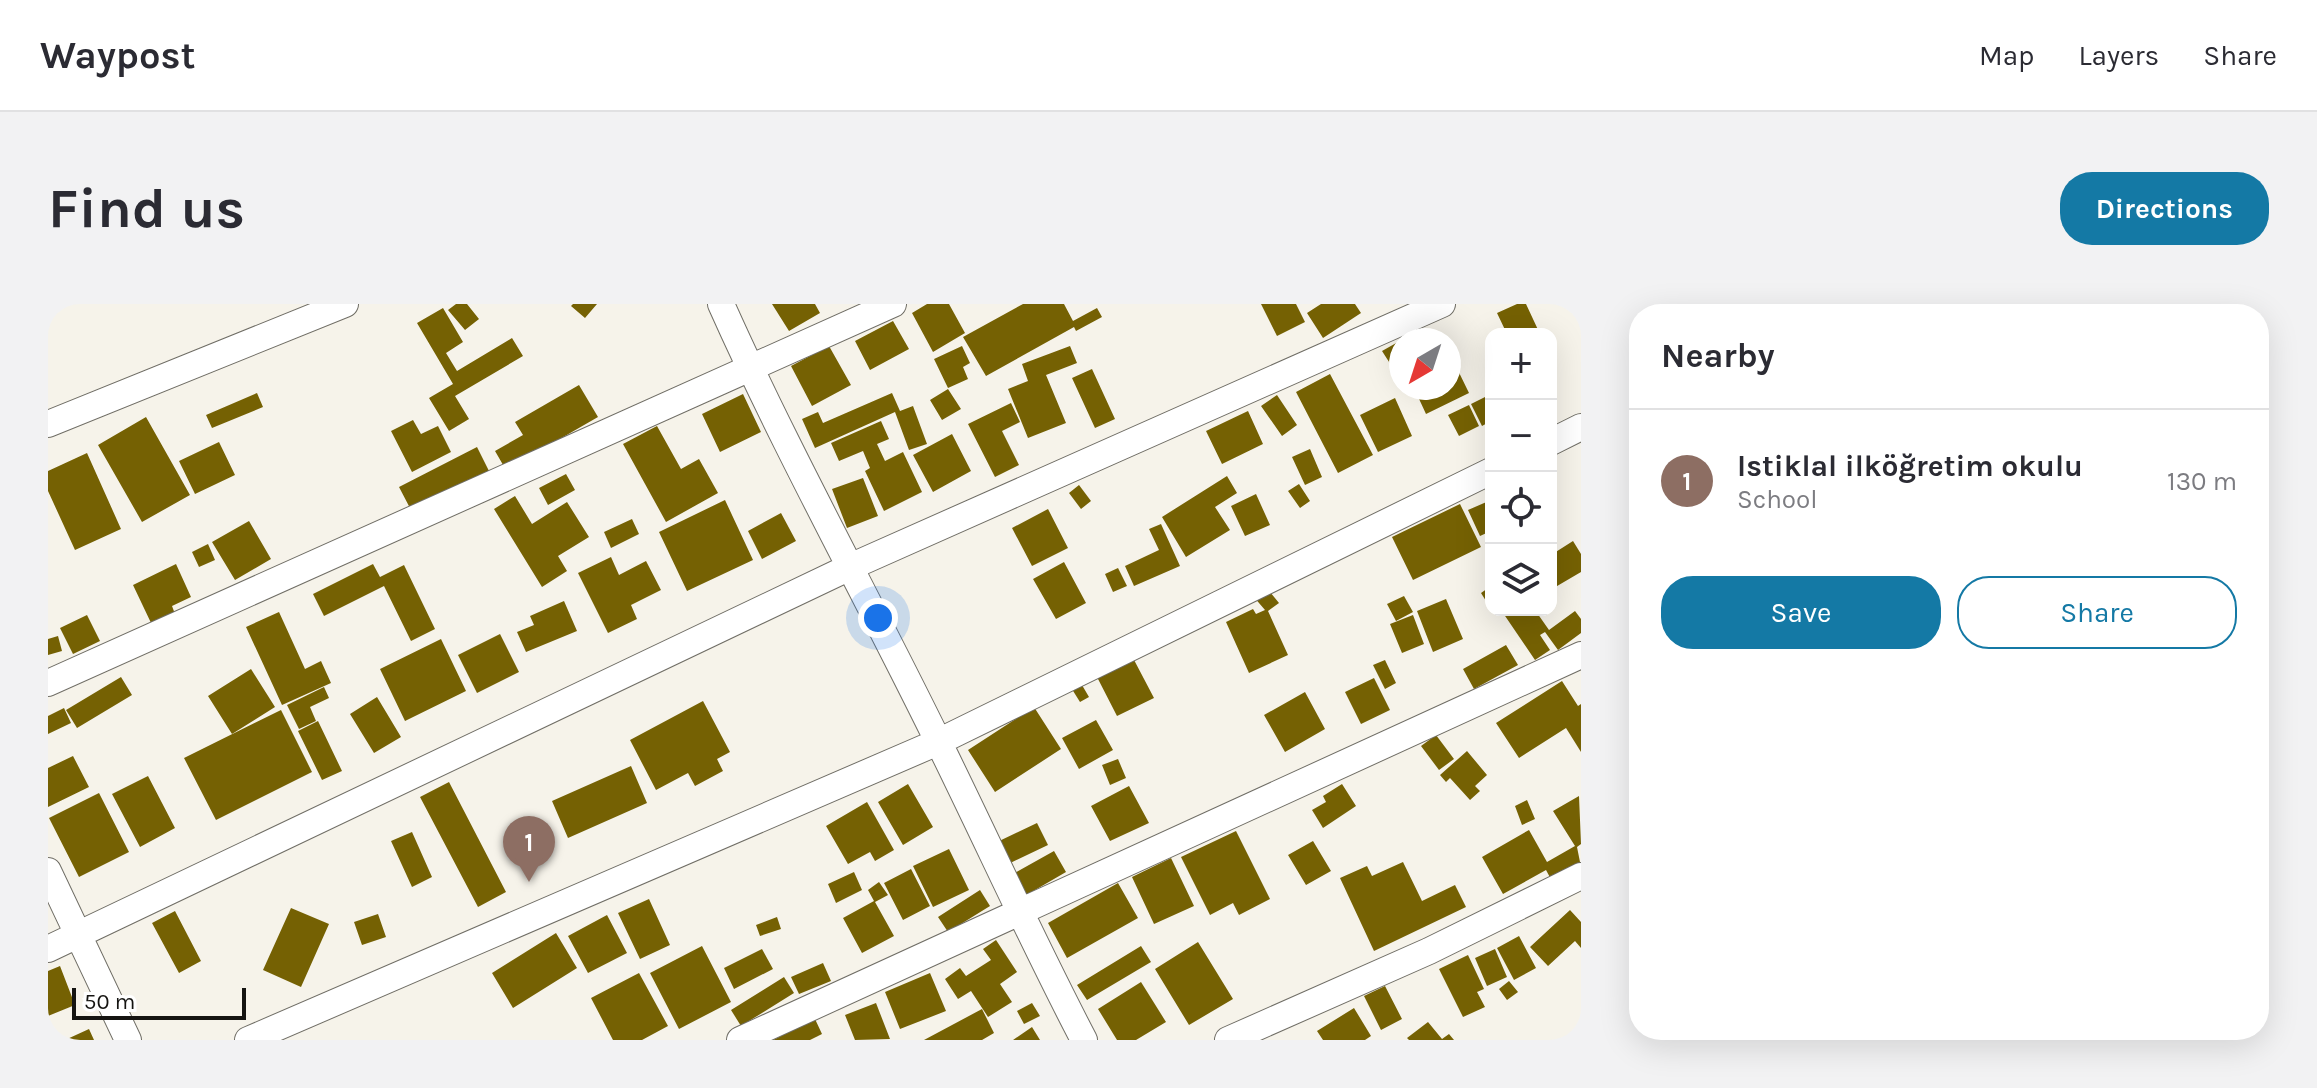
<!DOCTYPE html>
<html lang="en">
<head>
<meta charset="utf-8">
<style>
  :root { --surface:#fff; --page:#f2f2f3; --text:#2b2b33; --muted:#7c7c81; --line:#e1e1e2; --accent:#1479a5 }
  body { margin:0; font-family:Karla,sans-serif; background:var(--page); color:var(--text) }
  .controls { position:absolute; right:24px; top:24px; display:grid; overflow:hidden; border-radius:16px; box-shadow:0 8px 32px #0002 }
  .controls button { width:72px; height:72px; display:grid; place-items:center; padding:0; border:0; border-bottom:2px solid var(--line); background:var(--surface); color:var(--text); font:40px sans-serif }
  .compass { position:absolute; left:1341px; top:24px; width:72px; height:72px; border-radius:50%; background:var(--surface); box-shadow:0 8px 32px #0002; rotate:219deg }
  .scale { position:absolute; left:24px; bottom:20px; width:174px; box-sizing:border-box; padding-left:8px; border:4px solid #151411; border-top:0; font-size:22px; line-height:28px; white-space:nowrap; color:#151411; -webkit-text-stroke:6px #fff; paint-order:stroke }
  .you { position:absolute; left:830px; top:314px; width:28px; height:28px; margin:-20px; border:6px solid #fff; border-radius:50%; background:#1a73e8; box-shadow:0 0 0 12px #1a73e833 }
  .badge { display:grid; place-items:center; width:52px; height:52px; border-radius:50%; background:var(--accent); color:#fff; font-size:26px; font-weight:700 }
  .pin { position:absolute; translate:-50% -66px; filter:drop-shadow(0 2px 4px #0008) }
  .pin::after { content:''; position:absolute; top:42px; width:28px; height:24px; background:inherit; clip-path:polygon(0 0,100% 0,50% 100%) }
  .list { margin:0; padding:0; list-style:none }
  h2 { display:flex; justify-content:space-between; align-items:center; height:104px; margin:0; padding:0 32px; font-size:34px }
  h2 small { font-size:26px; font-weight:400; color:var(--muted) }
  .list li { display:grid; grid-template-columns:52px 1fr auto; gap:24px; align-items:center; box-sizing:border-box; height:144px; padding:0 32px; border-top:2px solid var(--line) }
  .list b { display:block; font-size:30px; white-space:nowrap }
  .list p { margin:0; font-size:26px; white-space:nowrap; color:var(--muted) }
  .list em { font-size:26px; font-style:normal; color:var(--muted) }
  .actions { display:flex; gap:16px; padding:24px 32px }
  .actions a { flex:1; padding:18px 0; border:2px solid var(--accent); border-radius:32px; text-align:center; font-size:28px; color:var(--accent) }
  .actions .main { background:var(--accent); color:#fff }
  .icon { flex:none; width:44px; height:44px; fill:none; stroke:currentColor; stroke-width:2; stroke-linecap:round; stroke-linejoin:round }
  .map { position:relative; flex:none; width:1533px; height:736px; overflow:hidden; border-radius:32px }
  header { display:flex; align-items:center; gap:48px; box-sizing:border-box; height:112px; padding:0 40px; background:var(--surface); border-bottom:2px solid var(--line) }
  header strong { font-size:38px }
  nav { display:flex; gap:44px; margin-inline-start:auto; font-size:28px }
  .intro { display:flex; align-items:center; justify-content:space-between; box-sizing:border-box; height:192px; padding:0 48px }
  h1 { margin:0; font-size:56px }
  .button { padding:20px 36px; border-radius:32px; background:var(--accent); color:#fff; font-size:28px; font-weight:700 }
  main { display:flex; gap:48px; padding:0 48px }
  aside { flex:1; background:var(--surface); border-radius:32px; box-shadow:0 8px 32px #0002 }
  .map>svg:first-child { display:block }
  .building { fill:#756103 }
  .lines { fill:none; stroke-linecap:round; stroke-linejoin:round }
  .minor-casing { stroke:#706e66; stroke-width:28 }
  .minor { stroke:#fff; stroke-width:26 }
</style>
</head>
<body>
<header>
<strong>Waypost</strong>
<nav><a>Map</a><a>Layers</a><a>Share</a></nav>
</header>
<div class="intro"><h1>Find us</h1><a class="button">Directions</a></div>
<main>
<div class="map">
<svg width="1533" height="736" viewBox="0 0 1533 736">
  <rect width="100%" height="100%" fill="#f6f3ea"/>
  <path class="building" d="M408 0H419L431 15 417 26 400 6Z
    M525 0H549L537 14 523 2Z
    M724 0H767L772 9 741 27Z
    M879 0H901L917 29 885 48 864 9Z
    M975 0H1016L1025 17 1049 4 1054 13 1028 27 1026 23 938 72 915 33Z
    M1213 0H1248L1257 18 1229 32Z
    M1273 0H1307L1313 9 1275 34 1259 9Z
    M1469 0H1478L1492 30H1459L1449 9Z
    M395 4 415 38 398 49 409 67 464 34 475 52 407 92 421 115 401 127 381 94 405 80 369 19Z
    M845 17 861 45 822 66 807 37Z
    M1350 38 1353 56 1343 61 1334 47Z
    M781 42 803 81 764 102 743 62Z
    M914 42 922 59 915 63 920 75 900 84 886 55Z
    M1022 42 1029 59 998 71 1018 119 980 134 960 85 980 77 974 60Z
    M1401 48 1421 89 1378 110 1366 84H1401Z
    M1044 65 1067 115 1047 124 1024 74Z
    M1282 70 1325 151 1290 169 1248 88Z
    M531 81 550 113 458 166 447 147 475 131 467 118Z
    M900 85 913 105 894 116 882 96Z
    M209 89 215 103 164 124 158 111Z
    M844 89 852 107 865 102 879 140 861 146 847 108 767 144 754 115 770 108 775 119Z
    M695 90 713 128 672 148 654 110Z
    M1443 90V117L1434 122 1423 100Z
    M1229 91 1249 121 1234 132 1213 102Z
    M1347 94 1364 132 1330 148 1312 111Z
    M963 99 972 118 954 127 971 161 947 173 920 120Z
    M1421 101 1431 122 1411 132 1400 111Z
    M1200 107 1215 140 1174 160 1158 127Z
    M98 113 142 191 94 218 50 141Z
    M365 116 373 130 390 122 403 148 364 168 343 127Z
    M833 117 841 135 829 140 837 157 855 148 874 188 836 207 817 167 822 164 815 147 791 157 783 139Z
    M609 122 633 165 651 155 670 189 618 218 575 140Z
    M904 130 923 167 885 188 865 151Z
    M171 138 187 171 147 190 131 157Z
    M429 143 441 167 363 206 351 183Z
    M1262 145 1274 173 1257 181 1244 153Z
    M39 149 73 225 27 246 0 187V167Z
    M518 170 527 186 500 201 491 184Z
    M1179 172 1189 189 1167 203 1182 226 1138 253 1114 213Z
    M815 174 830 212 799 224 784 185Z
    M1251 180 1262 197 1252 204 1240 187Z
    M1031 181 1043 197 1033 205 1021 189Z
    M1208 190 1222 221 1197 232 1183 202Z
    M467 192 484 220 519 198 541 233 510 252 519 267 494 283 446 205Z
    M677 196 705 256 639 287 611 228Z
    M1443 196V227L1432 232 1420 206Z
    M1412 200 1433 243 1365 276 1344 233Z
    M1000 205 1020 244 984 262 964 224Z
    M733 209 748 237 714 255 700 227Z
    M584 215 591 230 563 244 556 228Z
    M201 217 223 255 187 276 164 238Z
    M1113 220 1132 262 1086 282 1077 262 1111 246 1101 225Z
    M1525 237 1533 250V268L1504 285 1503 251Z
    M160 240 167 256 151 263 144 248Z
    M563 253 571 271 598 257 613 286 583 301 589 315 560 329 530 269Z
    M1016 258 1038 299 1008 315 985 275Z
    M128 260 143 293 124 302 127 310 104 321 85 281Z
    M325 260 332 273 356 261 387 325 363 337 336 282 276 312 265 290Z
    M1070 264 1079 282 1065 288 1057 270Z
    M1217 282 1231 299 1220 307 1240 351 1201 369 1178 318 1205 305 1208 310 1217 306 1205 292Z
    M1443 282V305L1433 289Z
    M1356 292 1365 308 1348 317 1339 300Z
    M1398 295 1415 335 1385 348 1369 307Z
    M516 297 529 327 478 348 469 328 486 321 482 312Z
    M1453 306H1487L1501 326 1527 307 1533 315V329L1510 346 1497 328 1492 331 1502 346 1487 356Z
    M231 308 257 365 273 357 283 379 234 401 198 323Z
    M39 311 52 337 25 350 12 324Z
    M1365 311 1376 340 1354 349 1342 320Z
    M452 330 471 368 429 389 410 351Z
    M10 332 14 347 0 351V335Z
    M393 335 418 387 357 417 332 365Z
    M1458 341 1470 361 1426 385 1415 365Z
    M1085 354 1106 394 1069 412 1049 373Z
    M1337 356 1348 379 1337 385 1325 361Z
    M203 365 227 403 184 430 160 392Z
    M73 373 84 391 29 424 18 406Z
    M1326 374 1342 406 1313 420 1297 388Z
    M1031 376 1041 393 1032 398 1022 382Z
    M1514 377 1530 402 1533 400V448L1518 424 1471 454 1448 419Z
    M276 383 281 394 262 403 268 417 251 425 239 401Z
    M1257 388 1277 425 1237 448 1216 411Z
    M329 393 353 433 326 449 302 410Z
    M655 397 682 448 669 455 675 467 647 482 640 469 608 486 582 436Z
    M986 403 1013 445 947 488 920 446Z
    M16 404 23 419 0 430V412Z
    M233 406 264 468 168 516 136 454Z
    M1048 416 1065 446 1031 465 1014 434Z
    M270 417 294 467 274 476 250 427Z
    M1388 431 1406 455 1391 466 1373 442Z
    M1419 447 1439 471 1427 482 1432 487 1422 496 1402 474 1398 478 1392 471Z
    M25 452 41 483 0 503V464Z
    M1070 455 1078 474 1062 481 1054 461Z
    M583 462 599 499 520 534 504 497Z
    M100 472 127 524 92 543 64 490Z
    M401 478 458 588 430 603 372 493Z
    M860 480 885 523 855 541 830 498Z
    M1294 480 1308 502 1275 524 1264 506 1278 498 1275 492Z
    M1081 482 1101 519 1062 537 1043 502Z
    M51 489 81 548 31 573 1 514Z
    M1531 492 1533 540 1529 543 1533 563 1505 579 1498 566 1455 590 1434 553 1481 526 1499 558 1527 542 1505 507Z
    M1479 496 1487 515 1474 521 1467 502Z
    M819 498 846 546 827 557 822 548 800 560 778 522Z
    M989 519 1000 541 958 561 947 539Z
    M1188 527 1222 595 1191 611 1185 599 1162 611 1133 553Z
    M364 528 384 573 364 583 343 537Z
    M1265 537 1283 567 1258 581 1240 551Z
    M901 545 921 586 885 603 865 562Z
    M1006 547 1018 568 975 593 963 571Z
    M1123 554 1146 602 1106 620 1084 573Z
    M1355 558 1374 597 1407 581 1418 603 1326 647 1292 574 1319 562 1324 572Z
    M863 565 882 602 855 616 836 579Z
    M806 568 814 586 788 599 780 580Z
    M831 578 840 591 827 598 846 632 814 649 795 614 826 597 820 586Z
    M1070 579 1090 614 1019 654 1000 619Z
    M932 586 942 602 900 628 890 613Z
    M601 595 622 641 592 655 570 609Z
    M243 604 281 620 253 683 215 666Z
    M1522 606 1533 618V644L1527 637 1500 662 1482 643Z
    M127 607 153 657 131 669 104 619Z
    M330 610 338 633 314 641 306 618Z
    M559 611 579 649 540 669 520 632Z
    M729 613 733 625 712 632 708 621Z
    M508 629 529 664 465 704 444 669Z
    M1471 632 1488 664 1466 676 1449 644Z
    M948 636 969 668 952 680 964 698 940 713 923 687 910 695 897 675 912 664 918 672 943 656 935 645Z
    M1150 638 1185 695 1141 721 1107 665Z
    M654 642 683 698 631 725 602 669Z
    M1093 642 1103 658 1039 696 1029 681Z
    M714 645 725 665 686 685 676 664Z
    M1447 645 1459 673 1439 682 1427 654Z
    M1420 651 1436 685 1429 688 1437 703 1415 713 1391 665Z
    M775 659 783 677 751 690 743 673Z
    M12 662 27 701 0 712V667Z
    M591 669 620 722 594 736H565L543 694Z
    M882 669 898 707 852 725 837 688Z
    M736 673 746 689 693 722 683 706Z
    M1461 677 1470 688 1459 696 1451 685Z
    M1093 678 1118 718 1088 736H1069L1050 705Z
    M1337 682 1354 715 1333 726 1316 692Z
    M828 699 842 735 807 736 797 711Z
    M984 699 992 712 976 720 969 707Z
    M1306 704 1323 732 1317 736H1275L1269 727Z
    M934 705 946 729 934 736H876Z
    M767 715 774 730 762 736H725Z
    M1380 718 1394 735 1401 730 1406 736H1361L1359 734Z
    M984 723 992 736H965Z
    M41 725 46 736H17Z"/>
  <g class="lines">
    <g class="minor-casing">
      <path id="minor" d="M673 0C739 148 818 290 889 435 939 536 984 637 1036 736
        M0 120 297 0
        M1503 138 1533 123
        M0 379 845 0
        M0 567 80 736
        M0 645 802 263 1394 0
        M200 736 890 438 1443 167
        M692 736 1533 351
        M1180 736 1381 647 1533 572"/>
    </g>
    <use href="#minor" class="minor"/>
  </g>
</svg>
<div class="controls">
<button>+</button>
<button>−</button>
<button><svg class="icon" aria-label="locate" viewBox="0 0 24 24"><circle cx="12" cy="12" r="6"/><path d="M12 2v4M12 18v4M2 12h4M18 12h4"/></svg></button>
<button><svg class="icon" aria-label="layers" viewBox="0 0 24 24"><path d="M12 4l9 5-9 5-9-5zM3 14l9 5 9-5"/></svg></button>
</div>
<svg class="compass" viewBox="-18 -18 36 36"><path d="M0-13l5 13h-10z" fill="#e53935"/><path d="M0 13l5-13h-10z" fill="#7c7c81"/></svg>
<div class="scale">50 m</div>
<div class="you"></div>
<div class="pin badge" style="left:481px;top:578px;background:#8d6e63">1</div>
</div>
<aside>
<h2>Nearby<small></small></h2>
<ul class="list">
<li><span class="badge" style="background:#8d6e63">1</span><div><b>Istiklal ilköğretim okulu</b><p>School</p></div><em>130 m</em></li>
</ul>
<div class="actions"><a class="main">Save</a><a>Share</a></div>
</aside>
</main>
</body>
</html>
